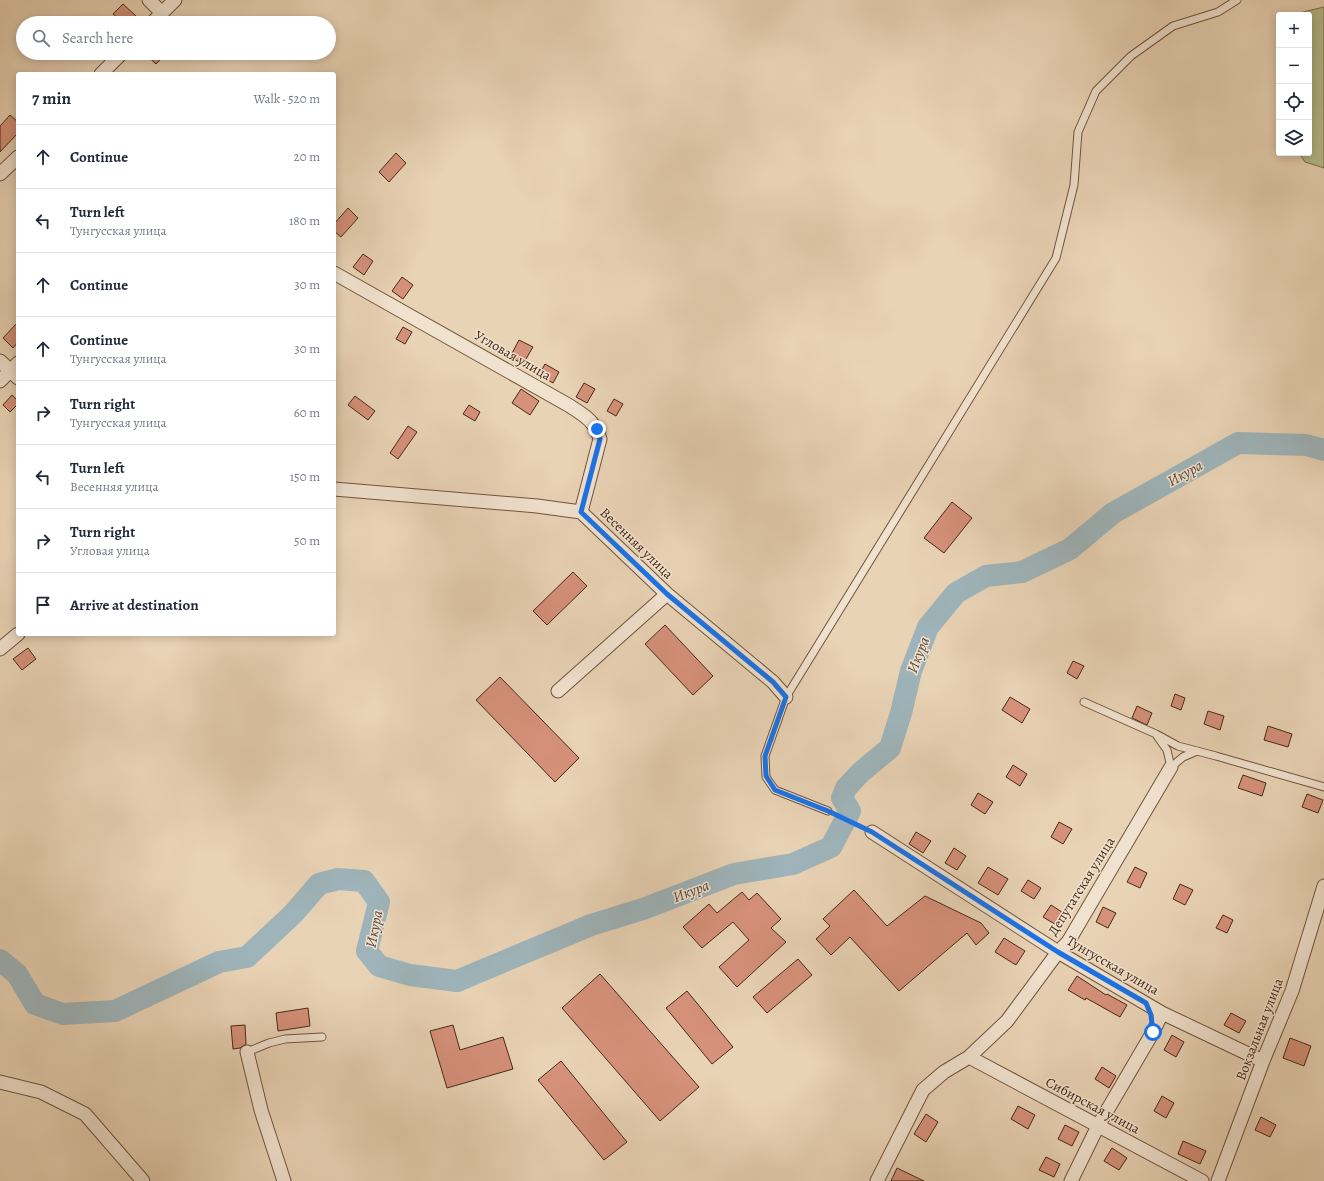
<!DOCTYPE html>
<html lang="en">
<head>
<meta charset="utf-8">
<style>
  :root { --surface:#fff; --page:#f6f6f7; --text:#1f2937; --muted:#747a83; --line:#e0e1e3 }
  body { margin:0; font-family:Alegreya,serif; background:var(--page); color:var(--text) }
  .controls { position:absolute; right:12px; top:12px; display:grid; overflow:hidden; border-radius:4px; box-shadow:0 2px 10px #0003 }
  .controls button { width:36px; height:36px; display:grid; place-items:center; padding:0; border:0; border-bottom:1px solid var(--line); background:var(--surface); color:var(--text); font:20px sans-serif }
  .stop { position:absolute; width:12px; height:12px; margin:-9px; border:3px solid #1a73e8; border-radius:50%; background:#fff }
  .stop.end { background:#1a73e8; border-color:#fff; box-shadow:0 1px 4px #0008 }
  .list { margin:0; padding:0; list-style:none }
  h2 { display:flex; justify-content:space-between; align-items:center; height:52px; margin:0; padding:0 16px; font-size:17px }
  h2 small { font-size:13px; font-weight:400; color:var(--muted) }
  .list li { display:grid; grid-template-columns:26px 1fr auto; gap:12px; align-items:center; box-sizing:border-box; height:64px; padding:0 16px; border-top:1px solid var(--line) }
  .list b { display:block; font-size:15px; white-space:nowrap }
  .list p { margin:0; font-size:13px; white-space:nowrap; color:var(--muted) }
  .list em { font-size:13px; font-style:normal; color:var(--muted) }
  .icon { flex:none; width:22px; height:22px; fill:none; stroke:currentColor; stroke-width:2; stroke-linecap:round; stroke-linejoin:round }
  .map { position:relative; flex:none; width:1324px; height:1181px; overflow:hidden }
  .search { position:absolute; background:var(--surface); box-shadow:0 2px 10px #0003; left:16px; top:16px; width:320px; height:44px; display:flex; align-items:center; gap:10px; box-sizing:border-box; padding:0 14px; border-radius:22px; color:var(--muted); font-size:15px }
  .panel { position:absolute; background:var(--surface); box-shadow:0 2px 10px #0003; left:16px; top:72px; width:320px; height:564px; border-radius:4px }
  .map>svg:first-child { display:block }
  .green { fill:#b7bc8d; stroke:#7e7252 }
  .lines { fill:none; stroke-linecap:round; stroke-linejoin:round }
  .river { stroke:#9eb4ba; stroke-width:22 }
  .building { fill:#d6917a; stroke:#462916 }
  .lane-casing { stroke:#6f543e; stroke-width:9 }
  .street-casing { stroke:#6f543e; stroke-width:15 }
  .path { stroke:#462916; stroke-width:2; stroke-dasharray:1 2; stroke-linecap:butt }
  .lane { stroke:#f1e2cf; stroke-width:7 }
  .street { stroke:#f1e2cf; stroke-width:13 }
  .route { stroke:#1a73e8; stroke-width:5 }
  .labels { text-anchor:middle; stroke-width:3; stroke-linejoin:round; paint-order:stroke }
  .street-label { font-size:14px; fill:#462916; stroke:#f1e2cf }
  .water-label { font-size:15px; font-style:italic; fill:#584537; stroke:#f1e2cf }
</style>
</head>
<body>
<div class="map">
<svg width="1324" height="1181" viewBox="0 0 1324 1181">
  <rect width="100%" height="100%" fill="#e9d3b5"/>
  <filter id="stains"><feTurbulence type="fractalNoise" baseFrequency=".005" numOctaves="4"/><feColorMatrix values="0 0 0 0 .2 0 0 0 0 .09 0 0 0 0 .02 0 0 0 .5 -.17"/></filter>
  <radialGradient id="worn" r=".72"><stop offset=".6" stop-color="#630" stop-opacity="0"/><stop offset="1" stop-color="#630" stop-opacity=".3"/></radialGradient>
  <path class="green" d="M1324 7V168L1305 162 1299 153H1309V15H1301L1303 12Z"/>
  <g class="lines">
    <path class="river" d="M0 960 17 974 35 1004 63 1014 115 1011 219 962 247 957 293 914 319 884 338 879 364 881 379 902 367 951 379 966 410 975 457 981 591 925 643 909 734 874 793 864 831 847 850 811 842 798 846 788 861 772 890 748 901 713 911 671 928 627 956 593 986 576 1022 572 1070 549 1113 513 1238 443 1306 445 1324 450"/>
  </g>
  <path class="building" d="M123 4 136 16 129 23H123L113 14Z
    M144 53H167L156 64Z
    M10 115 18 122V133L0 152V126Z
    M396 153 406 163 389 182 379 172Z
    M348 208 358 218 341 237 334 231V224Z
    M363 254 373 261 364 275 353 267Z
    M402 277 413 285 403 299 392 291Z
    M18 322V342L13 348 3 338Z
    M403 327 412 332 405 344 396 339Z
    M519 340 533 347 523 364 510 357Z
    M545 364 559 372 553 383 539 375Z
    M584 383 595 389 587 403 576 397Z
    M521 389 539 401 530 415 512 403Z
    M12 395 18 401V404L10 412 3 405Z
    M355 396 375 411 368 420 348 405Z
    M614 399 623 404 616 416 607 411Z
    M469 405 480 412 475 421 463 414Z
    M408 426 417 432 398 459 390 453Z
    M952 502 972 518 944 553 924 538Z
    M573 572 587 586 547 625 533 611Z
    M665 625 713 676 693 695 645 644Z
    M28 648 36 659 22 670 13 659Z
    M1073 661 1084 666 1077 679 1067 673Z
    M500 677 579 758 555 782 476 700Z
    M1175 694 1185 698 1181 710 1171 706Z
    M1010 697 1030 709 1022 723 1002 710Z
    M1137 706 1152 713 1147 725 1132 718Z
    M1208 711 1224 716 1220 730 1204 724Z
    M1268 726 1292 734 1288 747 1264 740Z
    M1013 765 1027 774 1020 786 1006 777Z
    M1243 775 1266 783 1262 796 1238 788Z
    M978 793 993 802 985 814 971 805Z
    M1307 794 1323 800 1318 813 1302 807Z
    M1059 822 1072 829 1063 844 1051 837Z
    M916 832 931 841 923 853 909 844Z
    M954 848 966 856 957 870 945 863Z
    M988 867 1008 879 998 895 978 883Z
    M1135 867 1147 873 1140 888 1127 882Z
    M1028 880 1041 888 1034 899 1021 891Z
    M1180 884 1193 890 1185 905 1173 899Z
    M854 890 887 926 925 896 981 923 989 933 976 945 967 933 899 991 850 937 831 955 816 939 830 926 823 919Z
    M742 892 749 900 757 893 781 919 771 928 786 942 737 987 719 967 749 940 733 922 702 948 683 927 709 904 717 913Z
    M1051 905 1065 914 1058 926 1043 917Z
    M1103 907 1116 913 1108 928 1096 922Z
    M1223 915 1233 920 1227 933 1216 928Z
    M1004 938 1025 951 1016 965 995 952Z
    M798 959 812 975 767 1013 753 997Z
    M600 974 699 1087 660 1121 562 1008Z
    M1077 976 1106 995 1107 994 1127 1005 1120 1017 1086 998 1085 1000 1068 990Z
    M687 991 733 1047 712 1064 666 1008Z
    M308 1008 310 1026 278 1031 276 1013Z
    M1231 1013 1246 1021 1239 1033 1224 1025Z
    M245 1025 246 1044 240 1048 233 1049 231 1026Z
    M453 1025 460 1050 503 1037 513 1069 447 1088 430 1031Z
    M1172 1035 1184 1042 1176 1057 1164 1050Z
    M1290 1038 1311 1046 1304 1066 1283 1058Z
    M561 1061 627 1142 604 1160 538 1080Z
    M1102 1067 1116 1076 1109 1088 1095 1079Z
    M1162 1096 1174 1103 1166 1118 1154 1111Z
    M1018 1106 1035 1115 1028 1129 1011 1119Z
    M926 1114 938 1122 926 1142 914 1134Z
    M1261 1117 1276 1125 1270 1137 1255 1130Z
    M1065 1125 1079 1132 1072 1146 1058 1139Z
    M1183 1141 1206 1151 1200 1164 1178 1154Z
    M1112 1148 1127 1158 1119 1170 1104 1161Z
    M1046 1157 1060 1164 1054 1177 1039 1170Z
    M897 1168 924 1181H891Z"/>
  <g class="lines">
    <g class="lane-casing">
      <path id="lane" d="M1084 702 1156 734 1178 746 1216 756 1324 787
        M1157 736 1167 750 1171 767 1183 757 1197 751
        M828 811 775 790 766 777 765 756 786 697 1056 258 1074 185 1078 132 1096 91 1131 56 1173 26 1218 12 1237 0
        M247 1052 269 1043 285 1039 322 1037"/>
    </g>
    <g class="street-casing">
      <path id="street" d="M149 0 162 13
        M152 23 175 0
        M101 74 122 53
        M0 174 18 157
        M334 273 570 406C585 416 595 421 600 439L581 512
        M0 361 18 378
        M0 381 18 363
        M334 489 537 506 581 512 667 594 773 682 786 697
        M0 649 18 634
        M558 691 667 594
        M872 832 1058 952 1162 1013 1263 1061
        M247 1052 261 1110 284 1181
        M969 1057 1202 1181
        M0 1082 41 1092 85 1114 143 1181
        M877 1181 923 1090 944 1072 969 1057 1007 1021 1058 952 1068 942 1171 767
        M1071 1181 1098 1126 1153 1032 1162 1013
        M1218 1181 1263 1061 1292 991 1324 886"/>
    </g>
    <path class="path" d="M836 815 861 827"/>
    <use href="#lane" class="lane"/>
    <use href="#street" class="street"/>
  </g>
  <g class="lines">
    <path class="route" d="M597 429 600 439 581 512 667 594 773 682 786 697 765 756 766 776 775 790 828 811 872 832 1058 952 1146 1003 1151 1015 1153 1032"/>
  </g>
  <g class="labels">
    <g class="street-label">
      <text transform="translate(513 355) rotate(30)" y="5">Угловая улица</text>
      <text transform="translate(637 543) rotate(44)" y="5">Весенняя улица</text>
      <text transform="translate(1081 886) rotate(-58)" y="5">Депутатская улица</text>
      <text transform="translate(1113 965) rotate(30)" y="5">Тунгусская улица</text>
      <text transform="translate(1259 1029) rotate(-69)" y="5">Вокзальная улица</text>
      <text transform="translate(1093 1105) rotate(28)" y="5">Сибирская улица</text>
    </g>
    <g class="water-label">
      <text transform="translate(1185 473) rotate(-29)" y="5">Икура</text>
      <text transform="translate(918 655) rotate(-69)" y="5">Икура</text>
      <text transform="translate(691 891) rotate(-21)" y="5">Икура</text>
      <text transform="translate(374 929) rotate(-79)" y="5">Икура</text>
    </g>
  </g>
  <rect width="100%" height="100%" filter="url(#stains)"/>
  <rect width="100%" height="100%" fill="url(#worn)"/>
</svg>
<div class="controls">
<button>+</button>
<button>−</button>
<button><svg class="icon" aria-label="locate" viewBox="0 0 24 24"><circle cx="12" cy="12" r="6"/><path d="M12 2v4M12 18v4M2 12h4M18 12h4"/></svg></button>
<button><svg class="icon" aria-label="layers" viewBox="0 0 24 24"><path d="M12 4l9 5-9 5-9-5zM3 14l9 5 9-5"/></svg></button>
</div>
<div class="stop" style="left:1153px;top:1032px"></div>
<div class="stop end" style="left:597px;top:429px"></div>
<div class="search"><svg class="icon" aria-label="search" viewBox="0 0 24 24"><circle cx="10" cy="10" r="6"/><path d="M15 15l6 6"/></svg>Search here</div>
<section class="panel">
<h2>7 min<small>Walk · 520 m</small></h2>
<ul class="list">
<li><svg class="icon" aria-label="ahead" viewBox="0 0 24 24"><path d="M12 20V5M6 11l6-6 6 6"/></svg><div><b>Continue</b></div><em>20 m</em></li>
<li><svg class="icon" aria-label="left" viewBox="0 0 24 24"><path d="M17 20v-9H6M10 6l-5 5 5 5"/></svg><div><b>Turn left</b><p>Тунгусская улица</p></div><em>180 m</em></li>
<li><svg class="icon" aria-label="ahead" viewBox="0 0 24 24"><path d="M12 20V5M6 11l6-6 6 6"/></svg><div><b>Continue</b></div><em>30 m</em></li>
<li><svg class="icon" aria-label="ahead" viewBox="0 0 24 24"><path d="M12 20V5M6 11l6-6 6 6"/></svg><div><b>Continue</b><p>Тунгусская улица</p></div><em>30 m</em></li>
<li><svg class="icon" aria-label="right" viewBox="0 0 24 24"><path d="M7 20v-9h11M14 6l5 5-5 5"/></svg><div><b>Turn right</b><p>Тунгусская улица</p></div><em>60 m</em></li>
<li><svg class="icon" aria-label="left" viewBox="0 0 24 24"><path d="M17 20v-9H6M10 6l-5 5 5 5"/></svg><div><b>Turn left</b><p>Весенняя улица</p></div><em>150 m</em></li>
<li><svg class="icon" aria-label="right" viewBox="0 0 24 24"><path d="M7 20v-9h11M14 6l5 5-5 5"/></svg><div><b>Turn right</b><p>Угловая улица</p></div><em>50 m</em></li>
<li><svg class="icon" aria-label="arrive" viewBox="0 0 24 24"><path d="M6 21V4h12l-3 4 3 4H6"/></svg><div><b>Arrive at destination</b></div></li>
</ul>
</section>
</div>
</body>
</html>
